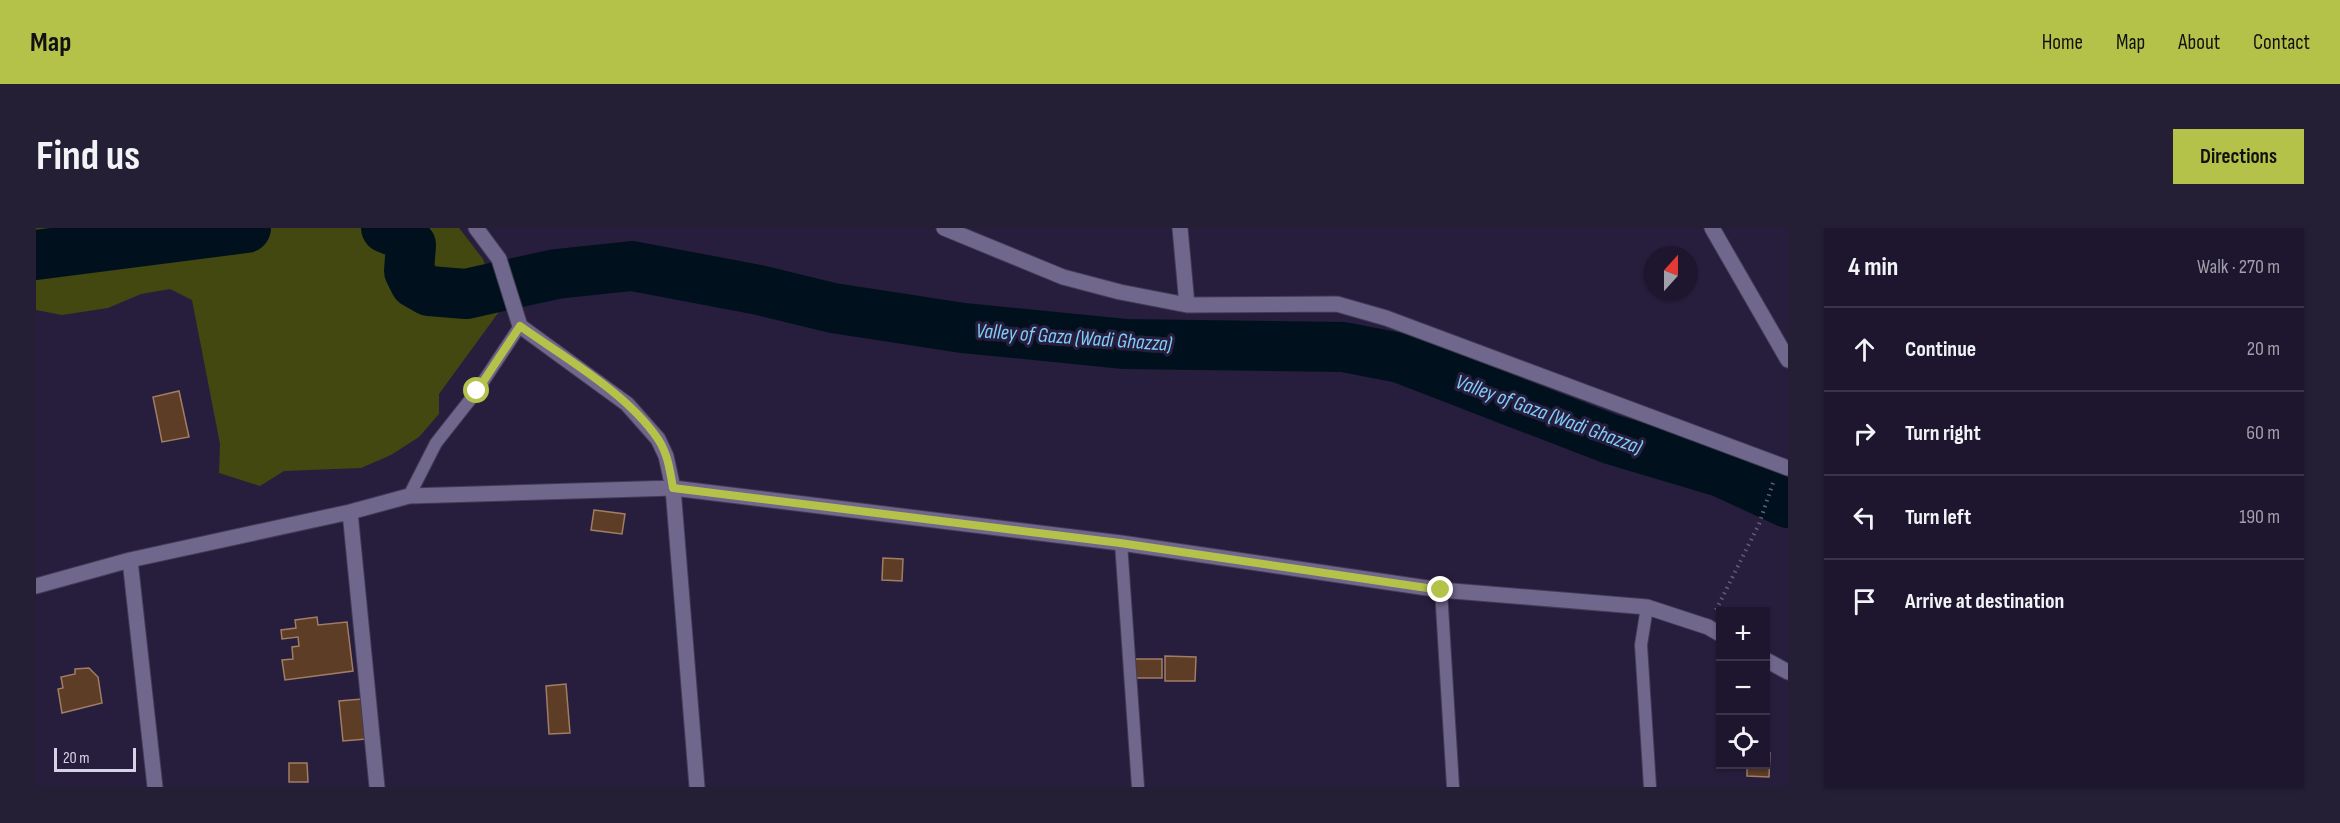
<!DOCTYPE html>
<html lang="en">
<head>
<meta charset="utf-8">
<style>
  :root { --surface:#1d162e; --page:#251f36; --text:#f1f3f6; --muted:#a09faa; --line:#3b354a; --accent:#b4c24a }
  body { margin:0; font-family:"Sofia Sans Condensed",sans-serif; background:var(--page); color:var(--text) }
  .controls { position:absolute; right:18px; bottom:18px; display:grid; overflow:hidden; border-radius:0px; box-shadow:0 2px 4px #0004 }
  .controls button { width:54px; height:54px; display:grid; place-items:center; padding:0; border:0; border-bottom:2px solid var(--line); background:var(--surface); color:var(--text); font:30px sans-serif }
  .compass { position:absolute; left:1608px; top:18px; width:54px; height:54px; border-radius:50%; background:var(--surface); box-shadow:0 2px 4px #0004; rotate:21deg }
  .scale { position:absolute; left:18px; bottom:15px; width:82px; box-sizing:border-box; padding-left:6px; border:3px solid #d6d2e7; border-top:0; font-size:16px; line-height:21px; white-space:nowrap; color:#d6d2e7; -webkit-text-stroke:4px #271e3d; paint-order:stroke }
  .stop { position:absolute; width:18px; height:18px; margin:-14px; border:4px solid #b4c24a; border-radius:50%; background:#fff }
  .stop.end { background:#b4c24a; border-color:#fff; box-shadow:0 2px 6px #0008 }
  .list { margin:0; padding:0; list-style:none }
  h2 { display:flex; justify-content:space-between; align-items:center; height:78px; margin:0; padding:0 24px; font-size:26px }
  h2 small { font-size:20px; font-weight:400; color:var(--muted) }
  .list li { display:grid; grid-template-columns:39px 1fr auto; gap:18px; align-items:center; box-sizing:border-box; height:84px; padding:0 24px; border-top:2px solid var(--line) }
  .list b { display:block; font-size:22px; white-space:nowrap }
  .list em { font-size:20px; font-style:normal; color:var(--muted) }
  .icon { flex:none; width:33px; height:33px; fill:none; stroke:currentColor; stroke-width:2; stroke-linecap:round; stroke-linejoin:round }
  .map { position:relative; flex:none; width:1752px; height:559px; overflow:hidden; border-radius:0px }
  header { display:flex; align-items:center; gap:36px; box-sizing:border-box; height:84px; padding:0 30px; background:var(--accent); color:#111 }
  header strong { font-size:28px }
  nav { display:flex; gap:33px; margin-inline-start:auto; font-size:21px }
  .intro { display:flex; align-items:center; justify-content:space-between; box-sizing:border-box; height:144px; padding:0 36px }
  h1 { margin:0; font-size:42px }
  .button { padding:15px 27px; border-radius:0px; background:var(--accent); color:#111; font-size:21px; font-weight:700 }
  main { display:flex; gap:36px; padding:0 36px }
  aside { flex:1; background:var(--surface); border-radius:0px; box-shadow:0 2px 4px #0004 }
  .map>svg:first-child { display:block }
  .green { fill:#424810 }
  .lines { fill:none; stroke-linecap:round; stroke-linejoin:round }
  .river { stroke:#00111d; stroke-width:50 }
  .building { fill:#5d3d26; stroke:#a17d64; stroke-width:1.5 }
  .service-casing { stroke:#433b56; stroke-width:14 }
  .minor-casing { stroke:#433b56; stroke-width:17 }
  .path { stroke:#635c77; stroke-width:4; stroke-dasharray:1.5 4.5; stroke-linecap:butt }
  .service { stroke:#70678c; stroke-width:12 }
  .minor { stroke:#70678c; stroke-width:15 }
  .route { stroke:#b4c24a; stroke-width:8 }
  .labels { text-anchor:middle; stroke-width:6; stroke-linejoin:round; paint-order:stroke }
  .water-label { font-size:21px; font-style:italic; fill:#7ecdfa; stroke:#271e3d }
</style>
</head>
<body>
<header>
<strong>Map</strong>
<nav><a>Home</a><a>Map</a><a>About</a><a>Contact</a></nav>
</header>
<div class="intro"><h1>Find us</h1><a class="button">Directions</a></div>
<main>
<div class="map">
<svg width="1752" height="559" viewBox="0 0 1752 559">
  <rect width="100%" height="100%" fill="#271e3d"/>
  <path class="green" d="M0 0H423L447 31 465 81 403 166V186L383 209 355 227 325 240 248 243 224 258 183 245 184 216 156 72 134 61 105 66 72 80 26 87 0 82Z"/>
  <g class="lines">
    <path class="river" d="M350 0 365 6 375 17 373 43 379 55 393 63 430 66 520 46 596 38 723 62 797 80 927 100 1089 116 1307 119 1364 130 1574 211 1685 244 1752 275
      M0 27 210 0"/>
  </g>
  <path class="building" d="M143 163 153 209 126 214 117 169Z
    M558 282 589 286 586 306 555 302Z
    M847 330 867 331 866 353 846 352Z
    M281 389 282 397 311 394 317 443 249 452 246 432 257 431 256 419 263 418 262 409 246 411 245 402 260 400 259 392Z
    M1129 428 1160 429 1159 453H1129Z
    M1098 431H1126V450H1098Z
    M53 440 62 449 66 475 26 485 22 461 27 460 25 449 39 446V441Z
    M530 456 534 505 513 506 510 458Z
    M326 471 330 511 307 513 303 473Z
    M1730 525H1734L1733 549 1711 548V536H1730Z
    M253 535H271L272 554H253Z"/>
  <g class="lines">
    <g class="service-casing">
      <path id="service" d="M373 268 400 215 441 163 484 98
        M1085 315 1102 559
        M1405 362 1417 559
        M1611 379 1605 417 1614 559"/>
    </g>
    <g class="minor-casing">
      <path id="minor" d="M440 0 463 31 484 98 591 176 622 211 630 228 637 260 661 559
        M908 0 1027 49 1084 64 1151 77 1301 76 1350 90 1752 240
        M1144 0 1151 77
        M1676 0 1752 132
        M314 284 341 559
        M94 332 119 559
        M0 358 94 332 314 284 373 268 637 260 1085 315 1405 362 1611 379 1672 399 1684 406
        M1730 432 1752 444"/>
    </g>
    <path class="path" d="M1680 382 1723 296 1737 255"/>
    <use href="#service" class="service"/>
    <use href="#minor" class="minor"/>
  </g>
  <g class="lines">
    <path class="route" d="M441 163 484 98C529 130 591 165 622 211 632 226 634 243 637 260L1084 315 1405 362"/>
  </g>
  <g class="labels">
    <g class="water-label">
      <text transform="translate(1038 109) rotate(4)" y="7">Valley of Gaza (Wadi Ghazza)</text>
      <text transform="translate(1513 186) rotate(20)" y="7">Valley of Gaza (Wadi Ghazza)</text>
    </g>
  </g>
</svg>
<div class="controls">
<button>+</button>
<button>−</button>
<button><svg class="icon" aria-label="locate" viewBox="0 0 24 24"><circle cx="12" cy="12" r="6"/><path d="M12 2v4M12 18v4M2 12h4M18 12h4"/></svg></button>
</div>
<svg class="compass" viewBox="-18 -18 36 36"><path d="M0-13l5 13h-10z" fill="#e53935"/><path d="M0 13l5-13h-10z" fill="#a09faa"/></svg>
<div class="scale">20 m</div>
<div class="stop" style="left:441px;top:163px"></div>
<div class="stop end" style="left:1405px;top:362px"></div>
</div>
<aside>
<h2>4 min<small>Walk · 270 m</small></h2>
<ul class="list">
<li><svg class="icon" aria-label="ahead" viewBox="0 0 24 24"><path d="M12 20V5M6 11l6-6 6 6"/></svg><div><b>Continue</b></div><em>20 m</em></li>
<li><svg class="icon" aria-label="right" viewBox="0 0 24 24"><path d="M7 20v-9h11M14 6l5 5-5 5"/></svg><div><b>Turn right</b></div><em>60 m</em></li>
<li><svg class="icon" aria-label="left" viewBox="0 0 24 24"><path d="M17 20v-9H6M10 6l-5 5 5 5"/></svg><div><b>Turn left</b></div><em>190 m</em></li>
<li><svg class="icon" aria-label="arrive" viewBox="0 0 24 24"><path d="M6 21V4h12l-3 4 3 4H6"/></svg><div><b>Arrive at destination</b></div></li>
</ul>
</aside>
</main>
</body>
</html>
